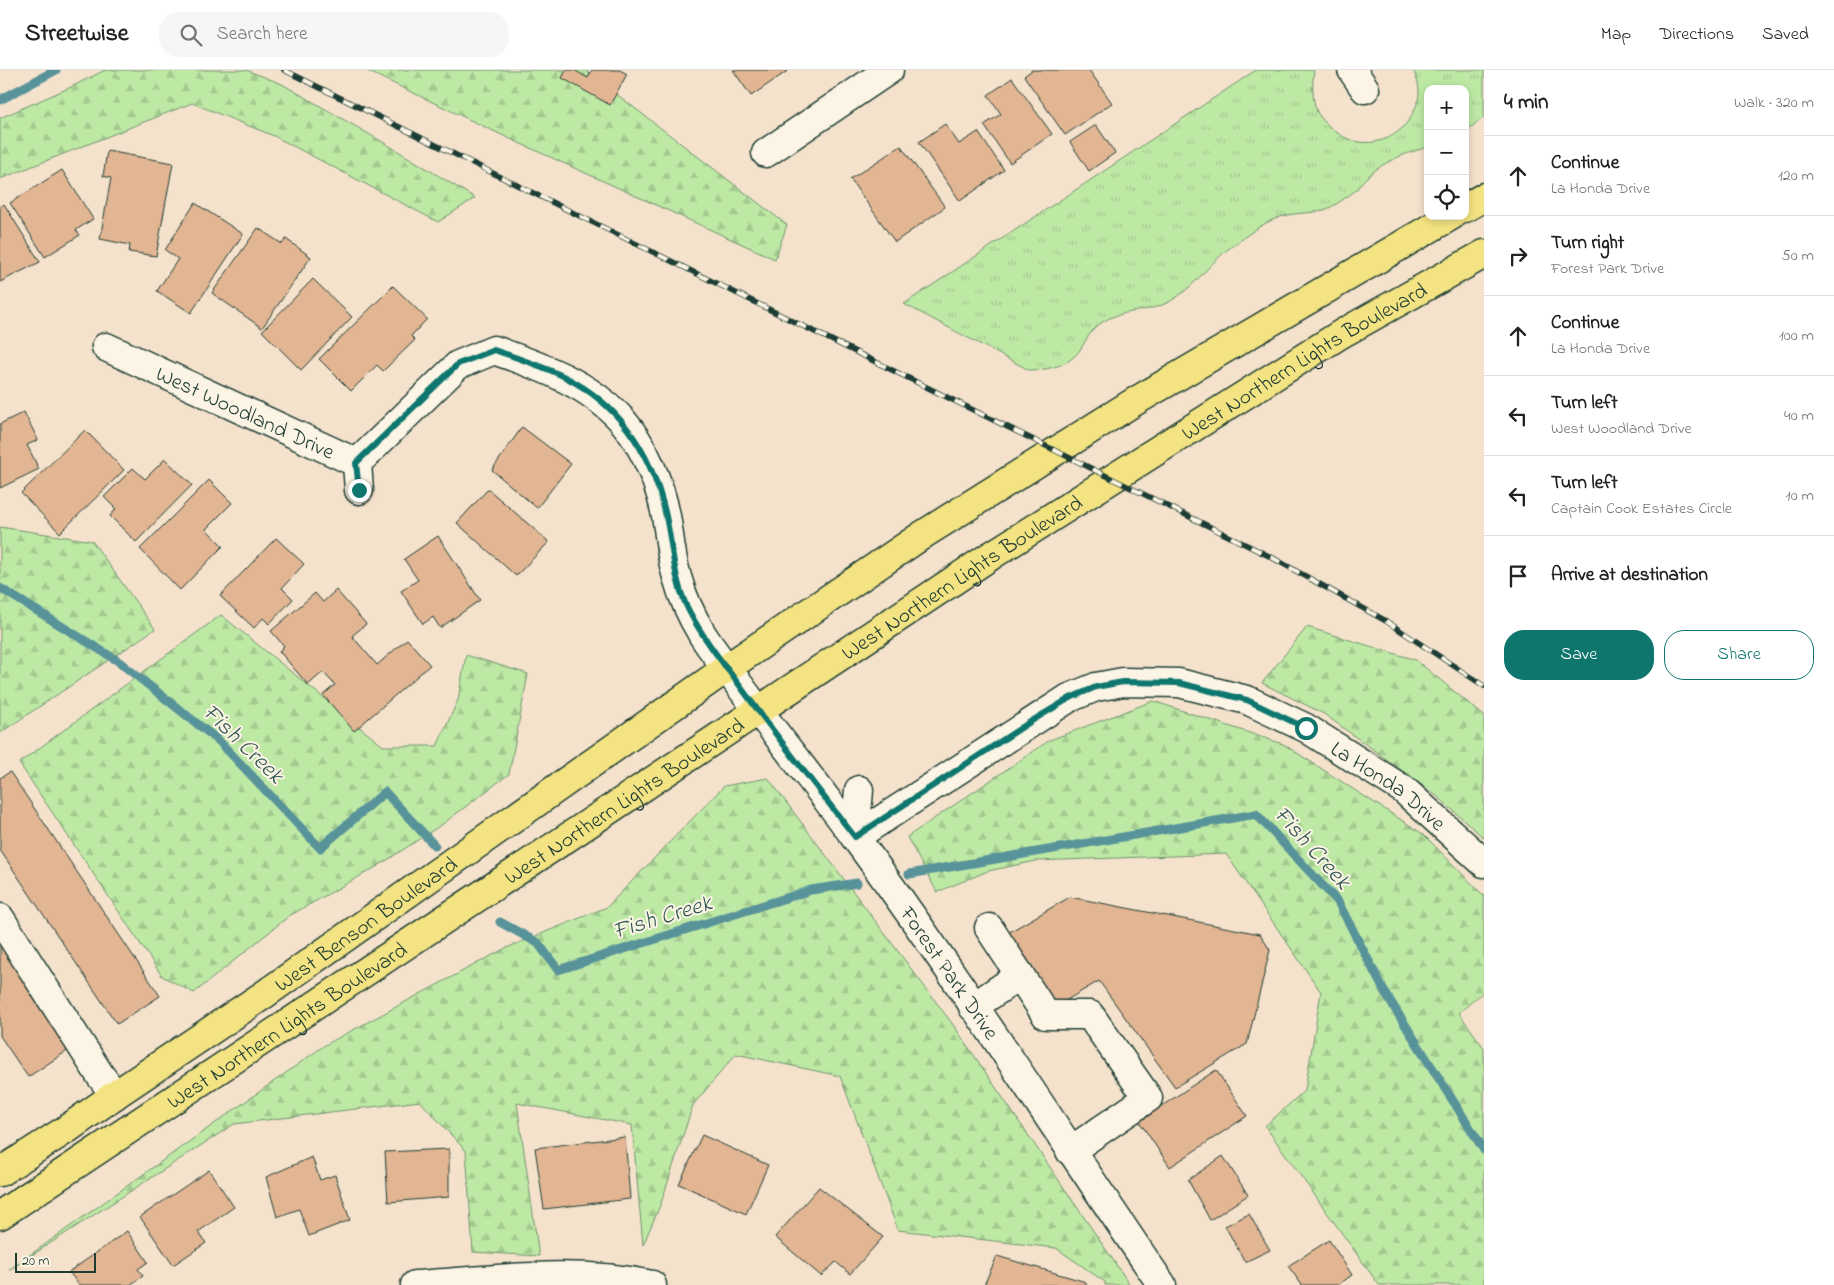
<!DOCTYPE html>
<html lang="en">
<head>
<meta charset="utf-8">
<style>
  :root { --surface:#fff; --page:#f6f6f6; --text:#202124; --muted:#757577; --line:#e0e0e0; --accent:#0f766e }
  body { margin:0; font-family:"Indie Flower",sans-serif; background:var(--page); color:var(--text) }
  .controls { position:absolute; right:15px; top:15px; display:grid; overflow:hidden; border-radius:10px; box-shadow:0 2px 8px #0003 }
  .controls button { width:45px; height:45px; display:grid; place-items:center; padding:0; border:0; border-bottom:1px solid var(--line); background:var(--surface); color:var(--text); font:25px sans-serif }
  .scale { position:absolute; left:15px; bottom:12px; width:81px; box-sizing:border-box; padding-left:5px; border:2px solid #1f3d34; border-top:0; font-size:14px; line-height:18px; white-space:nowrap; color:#1f3d34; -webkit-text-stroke:4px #fcf5e5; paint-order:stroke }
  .stop { position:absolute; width:15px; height:15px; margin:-11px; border:4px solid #0f766e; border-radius:50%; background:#fff }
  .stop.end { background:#0f766e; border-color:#fff; box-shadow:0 1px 5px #0008 }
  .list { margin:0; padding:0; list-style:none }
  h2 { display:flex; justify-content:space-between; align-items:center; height:65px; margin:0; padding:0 20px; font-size:21px }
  h2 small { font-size:16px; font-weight:400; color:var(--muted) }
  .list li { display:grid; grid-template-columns:32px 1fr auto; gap:15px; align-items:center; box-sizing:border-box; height:80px; padding:0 20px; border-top:1px solid var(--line) }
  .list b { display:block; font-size:19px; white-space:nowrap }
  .list p { margin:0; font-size:16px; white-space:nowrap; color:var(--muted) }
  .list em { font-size:16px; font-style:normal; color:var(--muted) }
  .actions { display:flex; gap:10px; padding:15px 20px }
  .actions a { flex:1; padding:11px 0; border:1px solid var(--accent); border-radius:20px; text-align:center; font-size:18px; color:var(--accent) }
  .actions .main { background:var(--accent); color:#fff }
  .icon { flex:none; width:28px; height:28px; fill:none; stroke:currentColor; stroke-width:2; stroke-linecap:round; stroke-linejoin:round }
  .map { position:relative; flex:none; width:1484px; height:1215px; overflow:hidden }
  header { display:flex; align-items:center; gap:30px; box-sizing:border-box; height:70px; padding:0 25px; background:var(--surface); border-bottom:1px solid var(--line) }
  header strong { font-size:24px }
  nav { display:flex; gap:28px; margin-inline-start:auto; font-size:18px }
  .search { width:350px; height:45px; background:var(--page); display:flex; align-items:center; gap:12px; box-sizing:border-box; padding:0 18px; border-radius:20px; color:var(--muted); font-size:19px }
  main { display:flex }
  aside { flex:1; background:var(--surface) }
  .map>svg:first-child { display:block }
  .grass { fill:url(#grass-tufts); stroke:#6e936c }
  .forest { fill:url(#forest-firs); stroke:#6e936c }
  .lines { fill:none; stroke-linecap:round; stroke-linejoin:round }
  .stream { stroke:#59939a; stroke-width:9 }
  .building { fill:#e2b593; stroke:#1f3d34 }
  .minor-casing { stroke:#1f3d34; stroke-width:31 }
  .major-casing { stroke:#1f3d34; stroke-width:31 }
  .minor { stroke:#fcf5e5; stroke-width:28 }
  .major { stroke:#f4e382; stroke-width:28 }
  .rail-casing { stroke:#1f3d34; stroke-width:5.5 }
  .rail { stroke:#fcf5e5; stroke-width:4; stroke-dasharray:11; stroke-linecap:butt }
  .route { stroke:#0f766e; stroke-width:6 }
  .labels { text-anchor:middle; stroke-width:4; stroke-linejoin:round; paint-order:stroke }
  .street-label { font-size:22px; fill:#1f3d34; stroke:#fcf5e5 }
  .water-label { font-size:24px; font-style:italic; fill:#325a56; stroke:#fcf5e5 }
</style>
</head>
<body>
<header>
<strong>Streetwise</strong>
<div class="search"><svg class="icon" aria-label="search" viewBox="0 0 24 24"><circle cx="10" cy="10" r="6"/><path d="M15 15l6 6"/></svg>Search here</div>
<nav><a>Map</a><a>Directions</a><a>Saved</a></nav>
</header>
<main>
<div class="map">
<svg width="1484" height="1215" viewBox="0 0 1484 1215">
  <defs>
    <pattern id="grass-tufts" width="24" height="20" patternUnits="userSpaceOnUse" patternTransform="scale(1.25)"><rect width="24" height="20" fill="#bee9a5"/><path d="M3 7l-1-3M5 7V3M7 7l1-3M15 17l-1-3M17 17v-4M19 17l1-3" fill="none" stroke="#a3c98f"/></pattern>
    <pattern id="forest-firs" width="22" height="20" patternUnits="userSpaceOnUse" patternTransform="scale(1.25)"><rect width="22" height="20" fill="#bee9a5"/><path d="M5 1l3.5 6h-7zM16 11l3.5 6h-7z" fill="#a3c98f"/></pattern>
  </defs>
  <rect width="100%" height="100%" fill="#f4e2cc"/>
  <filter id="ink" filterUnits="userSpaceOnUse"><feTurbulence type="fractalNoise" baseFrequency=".02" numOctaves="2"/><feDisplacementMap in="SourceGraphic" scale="10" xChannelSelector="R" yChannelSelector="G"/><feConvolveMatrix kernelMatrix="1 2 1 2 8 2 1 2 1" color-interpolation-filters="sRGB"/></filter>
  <g filter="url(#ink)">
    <path class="grass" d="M1256 0H1314C1312 12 1312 30 1317 42 1320 48 1327 54 1332 59 1358 82 1397 75 1413 43 1421 27 1421 17 1413 0H1484V47L1465 62V19H1428V77C1406 83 1384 91 1367 107 1362 111 1359 117 1355 121 1347 127 1337 134 1329 138 1316 144 1301 142 1288 145 1267 149 1252 162 1235 174 1211 190 1195 218 1169 232 1149 243 1120 239 1101 253 1091 260 1086 270 1080 280 1069 296 1048 300 1029 300L904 234Z"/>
    <path class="forest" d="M105 0H246L282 14 393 78 475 128 438 152 274 66 192 33 0 109V48L71 17Z
      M365 0H585L787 155 775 189 506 67Z
      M0 457 92 471 155 559 0 663Z
      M221 545 383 676H437L458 630 466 585 528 604 509 704 444 753 378 796 289 846 194 923 162 906 19 693Z
      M1307 557 1416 590 1484 646V768L1437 726 1324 644 1262 613Z
      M1153 631 1283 674 1423 764 1484 826V921L1459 943 1484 978V1215H1379L1265 1056 1305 1020 1321 922 1226 784 1036 791 988 801 937 822 907 767 1050 670Z
      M768 708 954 956 1130 1215H1105V1212L1056 1178 898 1160 840 1006 736 984 693 1035 661 1133 643 1175 632 1055 517 1033 539 1186 473 1182 466 1081 420 1031 234 1054 9 1200 325 975 504 879 607 837 724 716Z"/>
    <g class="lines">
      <path class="stream" d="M0 30 56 0
        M0 518 118 591 219 671 320 778 385 722 435 776
        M909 804 1256 744 1338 832 1387 926 1484 1080
        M500 852 538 873 558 900 811 820 857 813"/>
    </g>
    <path class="building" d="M566 0H574L588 8 592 0H620L627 4 610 35 562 8Z
      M733 0H789L751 26Z
      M1032 0H1089L1112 33 1065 65 1024 6Z
      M1012 8 1052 64 1010 93 984 55 1001 44 988 25Z
      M945 54 959 74 978 62 1004 100 960 131 919 72Z
      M1096 55 1115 83 1089 101 1070 72Z
      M901 76 945 137 895 172 850 109Z
      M107 81 173 93 156 186 129 182 130 175 100 169 111 108 103 106Z
      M62 100 93 149 76 160 80 165 45 187 10 133Z
      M195 133 243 164 191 243 157 221 178 189 165 180Z
      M4 134 40 192 0 212V136Z
      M258 158 282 174 286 169 311 187 262 258 212 223Z
      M313 209 352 247 301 300 262 261Z
      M393 216 427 249 411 266 415 270 383 301 377 295 351 321 319 289Z
      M24 342 38 370 27 375 39 399 0 418V354Z
      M522 357 571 394 537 438 492 400Z
      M85 360 124 400 60 463 21 423Z
      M165 389 192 415 136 472 110 446 116 439 104 427 133 398 145 409Z
      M209 410 232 433 206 459 223 476 180 520 140 479Z
      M488 419 549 472 516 506 457 453Z
      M438 466 480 530 440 558 433 547 423 554 401 521 418 510 404 489Z
      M276 468 304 494 282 518 293 529 269 554 263 548 254 558 220 526Z
      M336 520 366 554 352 566 377 595 407 569 430 595 354 661 323 625 335 615 323 602 308 615 279 581 284 576 271 561 315 523 323 532Z
      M10 702 160 926 117 954 0 780V708Z
      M1070 827 1260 864 1270 880 1247 974 1175 1017 1099 911 1055 937 1004 865Z
      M0 873 70 979 28 1007 0 966Z
      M1216 1000 1247 1046 1170 1097 1139 1051Z
      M702 1065 768 1095 746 1144 679 1114Z
      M625 1067 630 1129 544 1139 535 1078Z
      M449 1079V1127L388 1132 385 1082Z
      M1223 1086 1248 1125 1210 1150 1188 1110Z
      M312 1087 320 1110 335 1105 350 1150 309 1166 299 1139 277 1147 266 1107Z
      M209 1100 234 1137 198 1162 206 1173 173 1195 140 1147Z
      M819 1117 883 1167 850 1204 836 1192 821 1206 775 1167Z
      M1249 1144 1270 1180 1245 1192 1225 1156Z
      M127 1161 148 1192 138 1199 143 1206 130 1215H79L69 1202Z
      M1329 1170 1352 1205 1338 1215H1302L1288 1196Z
      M997 1186 1086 1212V1215H984Z"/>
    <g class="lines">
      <g class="minor-casing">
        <g id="minor">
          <path d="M1352 0 1365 19"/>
          <path d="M766 83 889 0"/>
          <path id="s1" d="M106 277 357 393 458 295 494 280C540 296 588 313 622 350 644 375 660 414 666 446 670 467 671 490 678 510 683 529 692 547 702 564 712 580 725 596 737 612 775 664 816 714 855 767 962 913 1060 1066 1162 1215"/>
          <path d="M357 393 359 420"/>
          <path id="s2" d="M855 767 1069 628 1096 617 1123 612 1179 613 1247 630 1306 658 1404 720 1484 793"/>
          <path d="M855 767 859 720"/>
          <path d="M0 848 100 1005 115 1025"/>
          <path d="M989 858 1046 945H1090L1148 1028 1070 1081"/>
          <path d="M973 937 1020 905"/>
          <path d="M415 1215C494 1210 575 1198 652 1215"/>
        </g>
      </g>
      <g class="major-casing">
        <g id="major">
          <path d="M1465 138 1484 127"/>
          <path id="s3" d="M0 1102 67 1059 115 1025 265 924 727 598 924 464 1134 332 1451 146"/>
          <path id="s4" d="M0 1145 992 485 1341 264 1484 184"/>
        </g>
      </g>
      <use href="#minor" class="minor"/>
      <use href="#major" class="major"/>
      <g class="rail-casing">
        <path id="rail" d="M284 0 1271 487 1386 551 1484 616"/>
      </g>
      <use href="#rail" class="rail"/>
    </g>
  </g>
  <g class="lines" filter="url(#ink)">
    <path class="route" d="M359 420 356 393 458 294 494 280C518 288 542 296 565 307 620 335 651 383 665 442 673 475 673 511 689 541 703 568 722 592 740 616 777 667 816 717 855 767L1030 652 1070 628 1096 617 1123 612 1179 613 1247 630 1306 658"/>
  </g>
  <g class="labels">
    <g class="street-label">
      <text dy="8" stroke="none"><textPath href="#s4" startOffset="1559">West Northern Lights Boulevard</textPath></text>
      <text dy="8" stroke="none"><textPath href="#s1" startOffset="154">West Woodland Drive</textPath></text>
      <text dy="8" stroke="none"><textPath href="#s4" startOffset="1154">West Northern Lights Boulevard</textPath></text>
      <text dy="8" stroke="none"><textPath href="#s2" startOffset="604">La Honda Drive</textPath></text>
      <text dy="8" stroke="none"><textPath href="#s4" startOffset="749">West Northern Lights Boulevard</textPath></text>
      <text dy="8" stroke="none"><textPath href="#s3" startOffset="442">West Benson Boulevard</textPath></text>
      <text dy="8" stroke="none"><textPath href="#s1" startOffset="1255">Forest Park Drive</textPath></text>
      <text dy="8" stroke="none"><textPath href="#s4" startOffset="344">West Northern Lights Boulevard</textPath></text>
    </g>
    <g class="water-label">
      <text transform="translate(244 673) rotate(44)" y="8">Fish Creek</text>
      <text transform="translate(1313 777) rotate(48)" y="8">Fish Creek</text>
      <text transform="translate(662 846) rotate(-17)" y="8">Fish Creek</text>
    </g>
  </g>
</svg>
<div class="controls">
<button>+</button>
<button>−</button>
<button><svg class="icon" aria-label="locate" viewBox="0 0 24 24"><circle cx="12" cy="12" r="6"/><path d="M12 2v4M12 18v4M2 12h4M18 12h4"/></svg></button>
</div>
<div class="scale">20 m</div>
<div class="stop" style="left:1306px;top:658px"></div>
<div class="stop end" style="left:359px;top:420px"></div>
</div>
<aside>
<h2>4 min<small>Walk · 320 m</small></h2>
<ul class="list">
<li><svg class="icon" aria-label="ahead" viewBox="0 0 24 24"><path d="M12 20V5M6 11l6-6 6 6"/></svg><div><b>Continue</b><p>La Honda Drive</p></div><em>120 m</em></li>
<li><svg class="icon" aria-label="right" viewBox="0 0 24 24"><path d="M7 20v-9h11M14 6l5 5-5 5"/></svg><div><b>Turn right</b><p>Forest Park Drive</p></div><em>50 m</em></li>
<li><svg class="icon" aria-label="ahead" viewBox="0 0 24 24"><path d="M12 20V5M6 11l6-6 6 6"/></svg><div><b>Continue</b><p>La Honda Drive</p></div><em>100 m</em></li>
<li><svg class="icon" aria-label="left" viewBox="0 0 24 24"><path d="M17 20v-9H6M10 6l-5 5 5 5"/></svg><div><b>Turn left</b><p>West Woodland Drive</p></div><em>40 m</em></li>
<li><svg class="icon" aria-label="left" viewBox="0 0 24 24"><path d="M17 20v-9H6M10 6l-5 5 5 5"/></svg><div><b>Turn left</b><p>Captain Cook Estates Circle</p></div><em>10 m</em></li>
<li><svg class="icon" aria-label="arrive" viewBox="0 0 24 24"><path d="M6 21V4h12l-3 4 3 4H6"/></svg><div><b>Arrive at destination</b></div></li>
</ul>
<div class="actions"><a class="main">Save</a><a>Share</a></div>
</aside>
</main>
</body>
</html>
